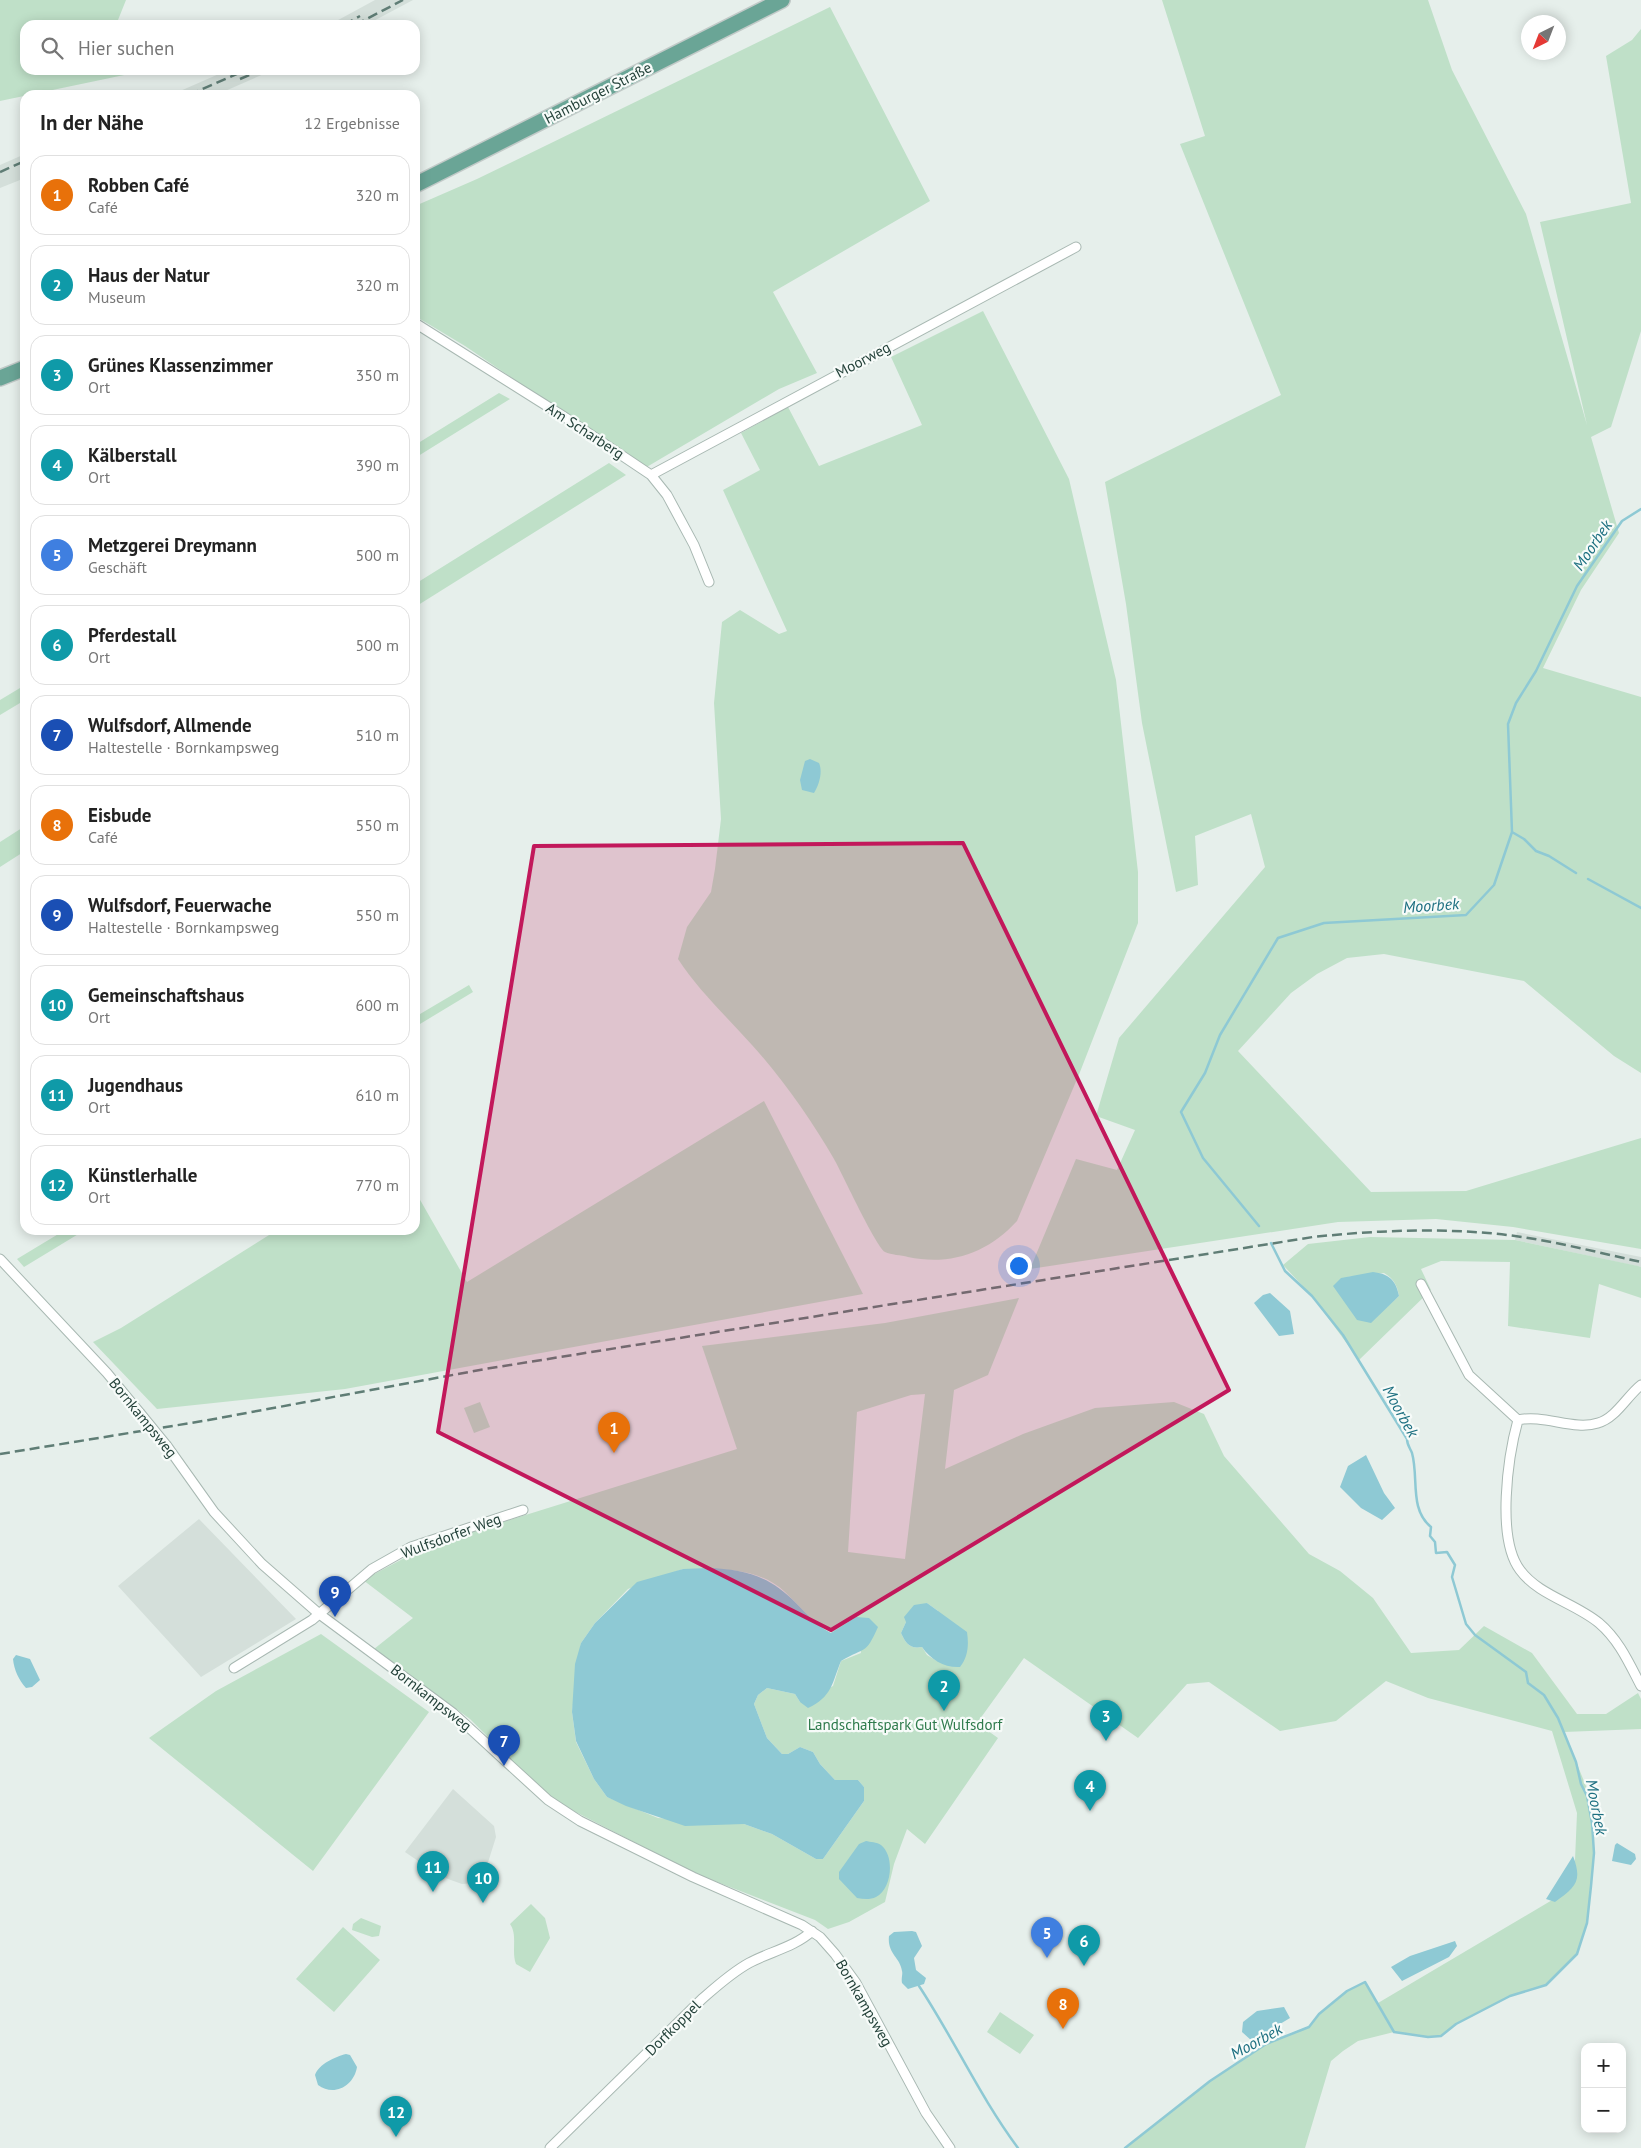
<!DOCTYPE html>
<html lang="de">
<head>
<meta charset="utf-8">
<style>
  :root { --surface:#fff; --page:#f2f2f2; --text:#222; --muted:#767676; --line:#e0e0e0; --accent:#b45309 }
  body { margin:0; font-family:"PT Sans",sans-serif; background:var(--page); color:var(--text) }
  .controls { position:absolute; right:15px; bottom:15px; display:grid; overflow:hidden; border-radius:10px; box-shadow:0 2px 12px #0003 }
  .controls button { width:45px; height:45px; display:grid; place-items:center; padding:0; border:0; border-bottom:1px solid var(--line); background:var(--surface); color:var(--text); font:25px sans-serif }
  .compass { position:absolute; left:1521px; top:15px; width:45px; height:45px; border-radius:50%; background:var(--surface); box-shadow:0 2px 12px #0003; rotate:222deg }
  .you { position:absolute; left:1018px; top:1265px; width:18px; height:18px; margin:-12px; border:4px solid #fff; border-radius:50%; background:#1a73e8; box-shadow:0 0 0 8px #1a73e833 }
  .badge { display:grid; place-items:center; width:32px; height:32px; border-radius:50%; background:var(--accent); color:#fff; font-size:16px; font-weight:700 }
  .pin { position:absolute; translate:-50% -41px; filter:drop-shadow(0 1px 2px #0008) }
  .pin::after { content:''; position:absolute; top:26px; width:18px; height:15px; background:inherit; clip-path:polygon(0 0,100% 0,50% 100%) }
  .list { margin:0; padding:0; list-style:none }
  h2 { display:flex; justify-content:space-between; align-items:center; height:65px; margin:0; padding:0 20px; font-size:21px }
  h2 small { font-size:16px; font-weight:400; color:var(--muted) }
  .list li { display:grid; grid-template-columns:32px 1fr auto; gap:15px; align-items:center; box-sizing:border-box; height:80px; margin:0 10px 10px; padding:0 10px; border:1px solid var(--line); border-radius:15px }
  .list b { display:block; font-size:19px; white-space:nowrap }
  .list p { margin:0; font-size:16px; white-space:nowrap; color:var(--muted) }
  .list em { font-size:16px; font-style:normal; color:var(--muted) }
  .icon { flex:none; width:28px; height:28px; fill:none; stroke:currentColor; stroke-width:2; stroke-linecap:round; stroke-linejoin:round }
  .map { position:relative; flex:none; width:1641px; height:2148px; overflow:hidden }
  .search { position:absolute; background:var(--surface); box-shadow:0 2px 12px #0003; left:20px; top:20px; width:400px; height:55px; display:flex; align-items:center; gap:12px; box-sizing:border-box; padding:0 18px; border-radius:15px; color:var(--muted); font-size:19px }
  .panel { position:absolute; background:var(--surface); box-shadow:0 2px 12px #0003; left:20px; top:90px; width:400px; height:1145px; border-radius:15px }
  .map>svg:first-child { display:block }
  .built { fill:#d4dfda }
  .green { fill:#bfe0c8; fill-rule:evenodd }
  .water { fill:#8ec9d4 }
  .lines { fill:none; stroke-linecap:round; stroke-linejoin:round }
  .stream { stroke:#8ec9d4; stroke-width:2.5 }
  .street-casing { stroke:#a8b8b2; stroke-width:11 }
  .primary-casing { stroke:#c2cac8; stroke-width:18 }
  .street { stroke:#fff; stroke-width:9 }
  .primary { stroke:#6aa596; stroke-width:15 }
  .rail { stroke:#5f7d75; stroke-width:2.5; stroke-dasharray:10 5; stroke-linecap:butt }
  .street-bridge-casing { stroke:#a8b8b2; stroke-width:11; stroke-linecap:butt }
  .street-bridge { stroke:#fff; stroke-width:9 }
  .marked { fill:#c2185b; fill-opacity:0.2; stroke:#c2185b; stroke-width:4; stroke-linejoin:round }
  .labels { text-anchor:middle; stroke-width:4.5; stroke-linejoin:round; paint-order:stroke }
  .street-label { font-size:15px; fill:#24423a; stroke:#f7fbf9 }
  .park-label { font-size:15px; fill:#2d7a4b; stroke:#f7fbf9 }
  .water-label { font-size:16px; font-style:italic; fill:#1c6f80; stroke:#f7fbf9 }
</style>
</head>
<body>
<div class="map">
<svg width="1641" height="2148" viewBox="0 0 1641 2148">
  <rect width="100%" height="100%" fill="#e6efeb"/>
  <path class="built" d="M375 0H413L366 25H329Z
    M228 70H273L216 95H171Z
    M25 154V178L0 188V165Z
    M1517 1232 1641 1257V1267L1515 1240Z
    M199 1519 296 1619 201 1677 118 1586Z
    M453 1789 494 1826 496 1837 485 1872 478 1883 462 1884 448 1879 437 1874 405 1852Z"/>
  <path class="green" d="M0 0H126L116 25H25V70H127L129 74 0 101Z
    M1162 0H1428L1452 70 1526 214 1587 425 1540 222 1631 203 1606 56 1632 40 1641 29V331L1611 427 1591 437 1619 533 1581 590 1543 668 1641 697V1073L1614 1056 1524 981 1384 954 1347 958 1317 974 1291 993 1238 1051 1371 1192 1466 1191 1641 1138V1249L1513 1227 1436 1219 1338 1222 1030 1269 1076 1159 1117 1170 1135 1130 1096 1116 1119 1038 1265 867 1251 814 1195 836 1198 885 1176 892 1142 723 1126 604 1105 482 1281 395 1180 144 1205 136Z
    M830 7 930 201 773 292 817 373 779 389 645 468 465 346 415 316V206L477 179Z
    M983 311 1069 479 1116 680 1138 872V923L1080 1072 1017 1221C988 1253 950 1266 908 1257 901 1255 891 1255 885 1252 875 1245 843 1175 834 1159 812 1121 782 1078 752 1045 727 1017 699 991 678 959L687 927 711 892 715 869 721 819 714 703 722 622 740 610 779 634 787 631 723 490 760 470 741 433 788 407 819 466 922 425 891 357Z
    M499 393 510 399 415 458V445Z
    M609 463 626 475 415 607V584Z
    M25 685V700L0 715V700Z
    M25 826V851L0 867V842Z
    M469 985 473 992 415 1027V1017Z
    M764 1101 863 1294 345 1389 157 1409 93 1342 121 1328 277 1230H415V1191L467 1282Z
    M65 1230H85L24 1267 17 1259Z
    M1370 1237 1515 1240 1638 1266 1641 1267V1298L1599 1284 1590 1338 1508 1326 1510 1262 1441 1261 1421 1269 1431 1290 1359 1360 1312 1296 1283 1265 1308 1244ZM1384 1273C1394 1279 1397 1285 1399 1296L1387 1307 1347 1277Z
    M1019 1298 988 1375 954 1390 945 1469 1023 1434 1095 1408 1174 1402 1204 1414 1224 1456 1309 1554 1340 1571 1373 1598 1411 1653 1459 1650 1484 1626 1532 1653 1577 1714H1606L1638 1693 1641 1699V1729L1564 1732 1588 1791 1592 1823 1594 1853 1591 1886 1587 1923 1577 1954 1546 1985 1510 1996 1456 2024 1441 2036 1428 2037 1394 2032 1358 2041 1343 2051 1331 2061 1305 2148H1125L1210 2081 1266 2044 1309 2027 1319 2014 1347 1991 1365 1982 1378 2003 1564 1893 1575 1860 1577 1813 1552 1731 1428 1698 1386 1681 1336 1721 1280 1731 1209 1682 1187 1684 1138 1738 1024 1658 977 1723 998 1738 925 1844 907 1829 894 1864 885 1902 849 1922 828 1929 815 1920 694 1873 566 1807 537 1786 470 1719 374 1649 413 1618 363 1580 429 1545 737 1449 702 1346 885 1323ZM925 1394 905 1559 848 1552 857 1412 911 1395ZM683 1569C718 1569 757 1566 785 1592 801 1607 812 1623 832 1633L856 1617 861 1653 841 1661 833 1686 800 1702 795 1694 767 1688 758 1695 754 1704 767 1738 782 1754H788L800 1747 813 1752 820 1764 835 1780H858L864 1787V1801L823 1859H816L772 1834 744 1824 658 1818 607 1797 594 1779 576 1742 572 1712 581 1643 595 1623 628 1589ZM927 1603 938 1611 937 1661 927 1655 922 1647C910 1649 906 1644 901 1633L906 1622Z
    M480 1402 490 1427 474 1433 464 1408Z
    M321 1634 429 1712 313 1871 149 1738 216 1691Z
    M531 1904 545 1918 550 1938 530 1972 516 1964C511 1951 518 1935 510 1924Z
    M361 1918 381 1926 379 1936 372 1937 352 1930 353 1924Z
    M343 1927 380 1960 334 2012 296 1979Z
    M1000 2012 1034 2035 1020 2054 987 2032Z"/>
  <path class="water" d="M810 759 819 763C823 772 819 785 814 793L802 790 800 780 805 761Z
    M1373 1272C1389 1274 1396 1280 1399 1296L1371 1323 1357 1320 1333 1286 1341 1278Z
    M1270 1293 1290 1311 1294 1334 1279 1336 1254 1303 1263 1295Z
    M1366 1455 1384 1493 1395 1508 1382 1520 1361 1508 1340 1487 1348 1466Z
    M708 1568C745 1569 769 1576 796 1603 808 1615 816 1625 831 1633L856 1617 869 1618 878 1627C865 1656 866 1646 841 1661 832 1683 832 1697 808 1708L800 1702 795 1694 767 1688 758 1695 754 1704 767 1738 782 1754H788L800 1747 813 1752 820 1764 835 1780H858L864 1787V1801L823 1859H816L772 1834 744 1824 685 1826 626 1806 607 1797 594 1779 576 1741 572 1712 575 1664 581 1643 595 1623 637 1582 683 1569Z
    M927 1603 967 1632C969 1645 968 1657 960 1667 945 1668 931 1660 922 1647 910 1649 906 1644 901 1633L906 1622 904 1617 914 1605Z
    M16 1655 30 1659 40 1680 32 1687 26 1688C19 1680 14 1670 13 1659Z
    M866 1841C870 1842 877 1842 881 1845 895 1856 892 1889 876 1897 870 1900 863 1899 857 1898L839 1879V1872L859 1844Z
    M1617 1843 1635 1854 1636 1859 1631 1865 1612 1861 1615 1845Z
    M1573 1856C1583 1882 1575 1887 1555 1902L1546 1899Z
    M912 1931 916 1932 922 1946 914 1958 916 1970 926 1978 924 1984 908 1989 902 1983C901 1978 903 1974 902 1971 900 1957 887 1954 889 1936L894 1932Z
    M1455 1941 1457 1946 1449 1957 1402 1981 1391 1967 1410 1956Z
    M1284 2007 1290 2018 1252 2041 1242 2032 1243 2022 1257 2011Z
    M346 2054 350 2055 357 2067C354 2086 334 2097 318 2085L315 2075C319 2064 335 2057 346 2054Z"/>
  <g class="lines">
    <path class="stream" d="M1512 832 1524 839 1536 851 1549 856 1576 873
      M1588 879 1641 908
      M1259 1226 1203 1158 1181 1112 1205 1073 1220 1035 1278 938 1324 923 1466 915 1494 885 1512 832 1508 724 1516 703 1536 671 1577 586 1622 521 1641 509
      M919 1986C954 2039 980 2097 1018 2148
      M1125 2148 1210 2081 1266 2044 1309 2027 1319 2014 1347 1991 1365 1982 1394 2032 1428 2037 1441 2036 1456 2024 1510 1996 1546 1985 1577 1954 1587 1923 1591 1886 1594 1853 1592 1823 1587 1796 1581 1784 1576 1762 1558 1718 1544 1695 1528 1683 1526 1672 1475 1635 1466 1624 1452 1577 1455 1565 1447 1552 1436 1553 1435 1542 1430 1536 1431 1527C1409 1509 1419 1478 1412 1453 1410 1448 1407 1445 1407 1439L1343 1335 1312 1296 1285 1271 1271 1243"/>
    <g class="street-casing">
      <path id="street" d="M415 323 566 418 651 475 667 495 694 545 709 582
        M651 475 1076 247
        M0 1259 107 1373 140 1413
        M1421 1284 1469 1375 1518 1420
        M1518 1420C1508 1456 1496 1538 1520 1570 1538 1595 1575 1603 1599 1623 1619 1640 1629 1663 1641 1686
        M1518 1420C1544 1414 1574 1431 1598 1423 1616 1418 1627 1396 1641 1385
        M167 1446 214 1512 262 1564 318 1613 453 1713 548 1800 580 1821 693 1877 802 1925 820 1937 835 1954 856 1983 926 2113 950 2148
        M234 1668 312 1620 372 1569 411 1547 523 1510
        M550 2148 702 1999C717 1986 731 1973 749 1963 769 1952 795 1947 812 1931"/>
    </g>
    <g class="primary-casing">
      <path id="primary" d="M415 185 782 0
        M0 378 25 368"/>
    </g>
    <use href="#street" class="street"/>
    <use href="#primary" class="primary"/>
    <path class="rail" d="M344 25 360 16
      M355 25 403 0
      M240 79 261 70
      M189 95 246 70
      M0 172 25 161
      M0 1454 203 1421 485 1369 1313 1237C1371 1231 1430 1228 1488 1233 1539 1237 1591 1251 1641 1262"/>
    <g class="street-bridge-casing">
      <path id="street-bridge" d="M140 1413 167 1446"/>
    </g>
    <use href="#street-bridge" class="street-bridge"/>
  </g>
  <path class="marked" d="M963 843 1229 1390 831 1630 438 1432 534 846Z"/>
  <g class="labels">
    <g class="street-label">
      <text transform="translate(598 93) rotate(-27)" y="5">Hamburger Straße</text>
      <text transform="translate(863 360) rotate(-28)" y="5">Moorweg</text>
      <text transform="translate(585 431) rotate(33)" y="5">Am Scharberg</text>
      <text transform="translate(143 1418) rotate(51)" y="5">Bornkampsweg</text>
      <text transform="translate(451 1536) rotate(-20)" y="5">Wulfsdorfer Weg</text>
      <text transform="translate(431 1698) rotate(38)" y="5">Bornkampsweg</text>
      <text transform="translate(864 2003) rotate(60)" y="5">Bornkampsweg</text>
      <text transform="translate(673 2028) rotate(-45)" y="5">Dorfkoppel</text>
    </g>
    <g class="park-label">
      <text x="905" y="1730">Landschaftspark Gut Wulfsdorf</text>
    </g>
    <g class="water-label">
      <text transform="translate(1592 545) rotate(-56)" y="6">Moorbek</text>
      <text transform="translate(1431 905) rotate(-4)" y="6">Moorbek</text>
      <text transform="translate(1401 1411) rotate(61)" y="6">Moorbek</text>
      <text transform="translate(1597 1807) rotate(79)" y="6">Moorbek</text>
      <text transform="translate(1256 2041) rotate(-29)" y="6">Moorbek</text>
    </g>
  </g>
</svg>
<div class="controls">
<button>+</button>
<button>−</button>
</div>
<svg class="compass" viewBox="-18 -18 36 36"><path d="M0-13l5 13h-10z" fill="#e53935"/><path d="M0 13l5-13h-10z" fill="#767676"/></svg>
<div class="you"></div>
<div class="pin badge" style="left:614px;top:1453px;background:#e8710a">1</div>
<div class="pin badge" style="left:944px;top:1711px;background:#0f9aa8">2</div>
<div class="pin badge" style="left:1106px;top:1741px;background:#0f9aa8">3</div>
<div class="pin badge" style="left:1090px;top:1811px;background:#0f9aa8">4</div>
<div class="pin badge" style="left:1047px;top:1958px;background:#3f7fe0">5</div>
<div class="pin badge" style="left:1084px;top:1966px;background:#0f9aa8">6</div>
<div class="pin badge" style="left:504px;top:1766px;background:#1a4fb4">7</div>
<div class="pin badge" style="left:1063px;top:2029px;background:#e8710a">8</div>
<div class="pin badge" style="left:335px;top:1617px;background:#1a4fb4">9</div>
<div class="pin badge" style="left:483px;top:1903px;background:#0f9aa8">10</div>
<div class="pin badge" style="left:433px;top:1892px;background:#0f9aa8">11</div>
<div class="pin badge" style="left:396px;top:2137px;background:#0f9aa8">12</div>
<div class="search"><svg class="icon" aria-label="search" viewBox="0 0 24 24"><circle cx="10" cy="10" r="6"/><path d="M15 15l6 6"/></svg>Hier suchen</div>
<section class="panel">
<h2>In der Nähe<small>12 Ergebnisse</small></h2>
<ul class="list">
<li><span class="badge" style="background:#e8710a">1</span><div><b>Robben Café</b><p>Café</p></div><em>320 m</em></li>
<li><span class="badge" style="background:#0f9aa8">2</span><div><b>Haus der Natur</b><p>Museum</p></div><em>320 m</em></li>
<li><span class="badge" style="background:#0f9aa8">3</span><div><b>Grünes Klassenzimmer</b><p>Ort</p></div><em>350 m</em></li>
<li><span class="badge" style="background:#0f9aa8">4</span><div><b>Kälberstall</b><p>Ort</p></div><em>390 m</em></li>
<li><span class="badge" style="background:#3f7fe0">5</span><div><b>Metzgerei Dreymann</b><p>Geschäft</p></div><em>500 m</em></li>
<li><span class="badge" style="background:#0f9aa8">6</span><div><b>Pferdestall</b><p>Ort</p></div><em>500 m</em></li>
<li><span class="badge" style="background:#1a4fb4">7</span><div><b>Wulfsdorf, Allmende</b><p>Haltestelle · Bornkampsweg</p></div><em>510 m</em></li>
<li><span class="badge" style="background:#e8710a">8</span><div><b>Eisbude</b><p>Café</p></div><em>550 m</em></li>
<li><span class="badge" style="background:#1a4fb4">9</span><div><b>Wulfsdorf, Feuerwache</b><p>Haltestelle · Bornkampsweg</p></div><em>550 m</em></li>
<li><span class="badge" style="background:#0f9aa8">10</span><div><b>Gemeinschaftshaus</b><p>Ort</p></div><em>600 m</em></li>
<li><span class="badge" style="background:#0f9aa8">11</span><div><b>Jugendhaus</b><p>Ort</p></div><em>610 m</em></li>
<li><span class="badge" style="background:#0f9aa8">12</span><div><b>Künstlerhalle</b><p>Ort</p></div><em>770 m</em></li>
</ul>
</section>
</div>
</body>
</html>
